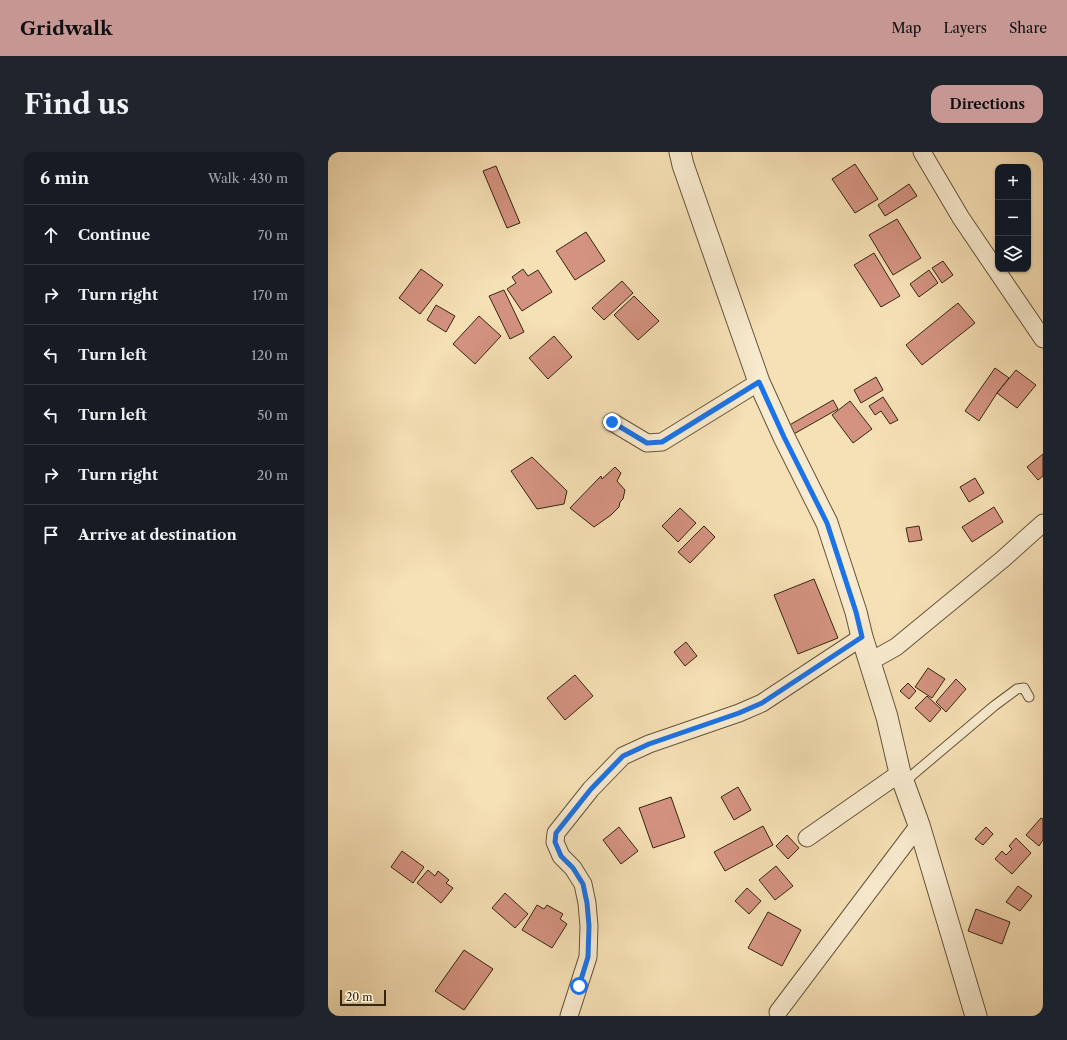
<!DOCTYPE html>
<html lang="en">
<head>
<meta charset="utf-8">
<style>
  :root { --surface:#171b24; --page:#20242c; --text:#f1f3f6; --muted:#9ea1a6; --line:#363941; --accent:#c59692 }
  body { margin:0; font-family:"Libre Caslon Text",serif; background:var(--page); color:var(--text) }
  .controls { position:absolute; right:12px; top:12px; display:grid; overflow:hidden; border-radius:8px; box-shadow:0 1px 3px #0004 }
  .controls button { width:36px; height:36px; display:grid; place-items:center; padding:0; border:0; border-bottom:1px solid var(--line); background:var(--surface); color:var(--text); font:20px sans-serif }
  .scale { position:absolute; left:12px; bottom:10px; width:46px; box-sizing:border-box; padding-left:4px; border:2px solid #352610; border-top:0; font-size:11px; line-height:14px; white-space:nowrap; color:#352610; -webkit-text-stroke:3px #f9ebcf; paint-order:stroke }
  .stop { position:absolute; width:12px; height:12px; margin:-9px; border:3px solid #1a73e8; border-radius:50%; background:#fff }
  .stop.end { background:#1a73e8; border-color:#fff; box-shadow:0 1px 4px #0008 }
  .list { margin:0; padding:0; list-style:none }
  h2 { display:flex; justify-content:space-between; align-items:center; height:52px; margin:0; padding:0 16px; font-size:17px }
  h2 small { font-size:13px; font-weight:400; color:var(--muted) }
  .list li { display:grid; grid-template-columns:26px 1fr auto; gap:12px; align-items:center; box-sizing:border-box; height:60px; padding:0 16px; border-top:1px solid var(--line) }
  .list b { display:block; font-size:15px; white-space:nowrap }
  .list em { font-size:13px; font-style:normal; color:var(--muted) }
  .icon { flex:none; width:22px; height:22px; fill:none; stroke:currentColor; stroke-width:2; stroke-linecap:round; stroke-linejoin:round }
  .map { position:relative; flex:none; width:715px; height:864px; overflow:hidden; border-radius:12px }
  header { display:flex; align-items:center; gap:24px; box-sizing:border-box; height:56px; padding:0 20px; background:var(--accent); color:#111 }
  header strong { font-size:19px }
  nav { display:flex; gap:22px; margin-inline-start:auto; font-size:14px }
  .intro { display:flex; align-items:center; justify-content:space-between; box-sizing:border-box; height:96px; padding:0 24px }
  h1 { margin:0; font-size:28px }
  .button { padding:10px 18px; border-radius:12px; background:var(--accent); color:#111; font-size:14px; font-weight:700 }
  main { display:flex; gap:24px; padding:0 24px }
  aside { flex:1; background:var(--surface); border-radius:12px; box-shadow:0 1px 3px #0004 }
  .map>svg:first-child { display:block }
  .building { fill:#d49381; stroke:#352610 }
  .lines { fill:none; stroke-linecap:round; stroke-linejoin:round }
  .service-casing { stroke:#655439; stroke-width:11 }
  .minor-casing { stroke:#655439; stroke-width:19 }
  .tertiary-casing { stroke:#655439; stroke-width:23 }
  .service { stroke:#f9ebcf; stroke-width:9 }
  .minor { stroke:#f9ebcf; stroke-width:17 }
  .tertiary { stroke:#f9ebcf; stroke-width:21 }
  .route { stroke:#1a73e8; stroke-width:5 }
</style>
</head>
<body>
<header>
<strong>Gridwalk</strong>
<nav><a>Map</a><a>Layers</a><a>Share</a></nav>
</header>
<div class="intro"><h1>Find us</h1><a class="button">Directions</a></div>
<main>
<aside>
<h2>6 min<small>Walk · 430 m</small></h2>
<ul class="list">
<li><svg class="icon" aria-label="ahead" viewBox="0 0 24 24"><path d="M12 20V5M6 11l6-6 6 6"/></svg><div><b>Continue</b></div><em>70 m</em></li>
<li><svg class="icon" aria-label="right" viewBox="0 0 24 24"><path d="M7 20v-9h11M14 6l5 5-5 5"/></svg><div><b>Turn right</b></div><em>170 m</em></li>
<li><svg class="icon" aria-label="left" viewBox="0 0 24 24"><path d="M17 20v-9H6M10 6l-5 5 5 5"/></svg><div><b>Turn left</b></div><em>120 m</em></li>
<li><svg class="icon" aria-label="left" viewBox="0 0 24 24"><path d="M17 20v-9H6M10 6l-5 5 5 5"/></svg><div><b>Turn left</b></div><em>50 m</em></li>
<li><svg class="icon" aria-label="right" viewBox="0 0 24 24"><path d="M7 20v-9h11M14 6l5 5-5 5"/></svg><div><b>Turn right</b></div><em>20 m</em></li>
<li><svg class="icon" aria-label="arrive" viewBox="0 0 24 24"><path d="M6 21V4h12l-3 4 3 4H6"/></svg><div><b>Arrive at destination</b></div></li>
</ul>
</aside>
<div class="map">
<svg width="715" height="864" viewBox="0 0 715 864">
  <rect width="100%" height="100%" fill="#f6e0b5"/>
  <filter id="stains"><feTurbulence type="fractalNoise" baseFrequency=".005" numOctaves="4"/><feColorMatrix values="0 0 0 0 .2 0 0 0 0 .09 0 0 0 0 .02 0 0 0 .5 -.17"/></filter>
  <radialGradient id="worn" r=".72"><stop offset=".6" stop-color="#630" stop-opacity="0"/><stop offset="1" stop-color="#630" stop-opacity=".3"/></radialGradient>
  <path class="building" d="M527 12 550 47 527 61 504 27Z
    M168 14 192 71 179 76 155 19Z
    M581 32 589 44 557 64 550 53Z
    M569 67 593 106 565 123 541 83Z
    M258 80 277 109 247 128 228 99Z
    M546 101 572 144 553 155 526 113Z
    M615 109 625 123 614 131 604 116Z
    M93 117 115 133 92 162 71 146Z
    M195 117 200 124 210 118 224 140 194 159 179 137 188 131 184 125Z
    M601 118 610 131 591 145 582 132Z
    M294 129 305 141 276 168 264 156Z
    M176 138 196 180 182 187 161 144Z
    M306 144 331 169 310 188 286 163Z
    M630 151 647 171 594 213 578 193Z
    M108 153 127 164 118 180 99 168Z
    M151 164 173 184 147 212 125 192Z
    M226 184 244 205 220 227 201 206Z
    M667 216 681 226 669 241 651 269 637 259Z
    M688 218 708 233 689 256 669 241Z
    M548 225 555 238 533 251 526 238Z
    M555 245 570 268 562 272 553 259 547 263 541 254Z
    M505 248 510 257 464 283 458 275Z
    M522 249 544 277 525 291 504 263Z
    M715 302V324L710 328 699 315Z
    M204 305 239 339 236 352 209 357 183 319Z
    M287 315 293 321 289 329 297 338 295 347 292 350 291 355 283 363 266 375 242 356 273 324 274 327Z
    M647 326 656 341 641 350 632 335Z
    M666 355 675 370 644 390 634 375Z
    M352 356 368 371 350 390 334 374Z
    M376 374 387 385 362 411 350 400Z
    M591 374 594 388 581 390 578 376Z
    M486 427 510 486 470 502 446 443Z
    M358 490 369 504 357 514 346 500Z
    M600 516 617 527 604 546 587 535Z
    M247 523 265 544 237 568 219 546Z
    M628 527 638 537 618 560 608 550Z
    M580 531 588 539 581 547 572 539Z
    M599 544 613 557 602 570 587 556Z
    M410 635 423 658 406 668 393 645Z
    M343 645 357 685 325 696 311 656Z
    M713 666 715 667V688L711 694 698 683Z
    M435 674 445 693 397 719 386 700Z
    M291 675 310 699 293 712 275 688Z
    M658 675 665 682 655 693 647 687Z
    M459 683 471 696 460 707 448 694Z
    M688 686 703 701 684 722 667 707 674 699 678 703 684 697 681 694Z
    M74 699 96 715 85 731 63 715Z
    M448 714 465 734 447 748 431 728Z
    M100 718 107 724 110 719 121 728 118 731 125 736 113 751 89 731Z
    M690 734 704 744 692 759 678 750Z
    M419 736 433 749 421 762 407 749Z
    M177 741 200 762 187 776 164 756Z
    M209 753 216 757 219 753 235 762 232 767 239 772 224 796 194 778Z
    M648 757 682 770 674 792 640 779Z
    M440 760 473 778 454 814 420 796Z
    M136 798 165 817 136 858 107 839Z"/>
  <g class="lines">
    <g class="service-casing">
      <path id="service" d="M576 630 666 554 689 537 696 536 701 545"/>
    </g>
    <g class="minor-casing">
      <path id="minor" d="M594 0 633 66 715 187
        M284 270 319 291 334 290 431 230
        M541 510 568 495 675 407 715 371
        M479 686 572 621
        M450 860 591 673
        M241 864 260 805 261 774 259 751 255 732 245 716 233 704 227 690 228 681 263 637 295 604 321 592 411 561 434 551 534 485"/>
    </g>
    <g class="tertiary-casing">
      <path id="tertiary" d="M352 0 355 13 431 230 456 285 499 371 528 460 534 485 559 565 572 621 591 673 648 864"/>
    </g>
    <use href="#service" class="service"/>
    <use href="#minor" class="minor"/>
    <use href="#tertiary" class="tertiary"/>
  </g>
  <g class="lines">
    <path class="route" d="M251 834 260 805 261 774 259 751 255 732 245 716 233 704 227 690 228 681 263 637 295 604 321 592 411 561 434 551 534 485 528 460 499 371 456 285 431 230 334 290 319 291 284 270"/>
  </g>
  <rect width="100%" height="100%" filter="url(#stains)"/>
  <rect width="100%" height="100%" fill="url(#worn)"/>
</svg>
<div class="controls">
<button>+</button>
<button>−</button>
<button><svg class="icon" aria-label="layers" viewBox="0 0 24 24"><path d="M12 4l9 5-9 5-9-5zM3 14l9 5 9-5"/></svg></button>
</div>
<div class="scale">20 m</div>
<div class="stop" style="left:251px;top:834px"></div>
<div class="stop end" style="left:284px;top:270px"></div>
</div>
</main>
</body>
</html>
